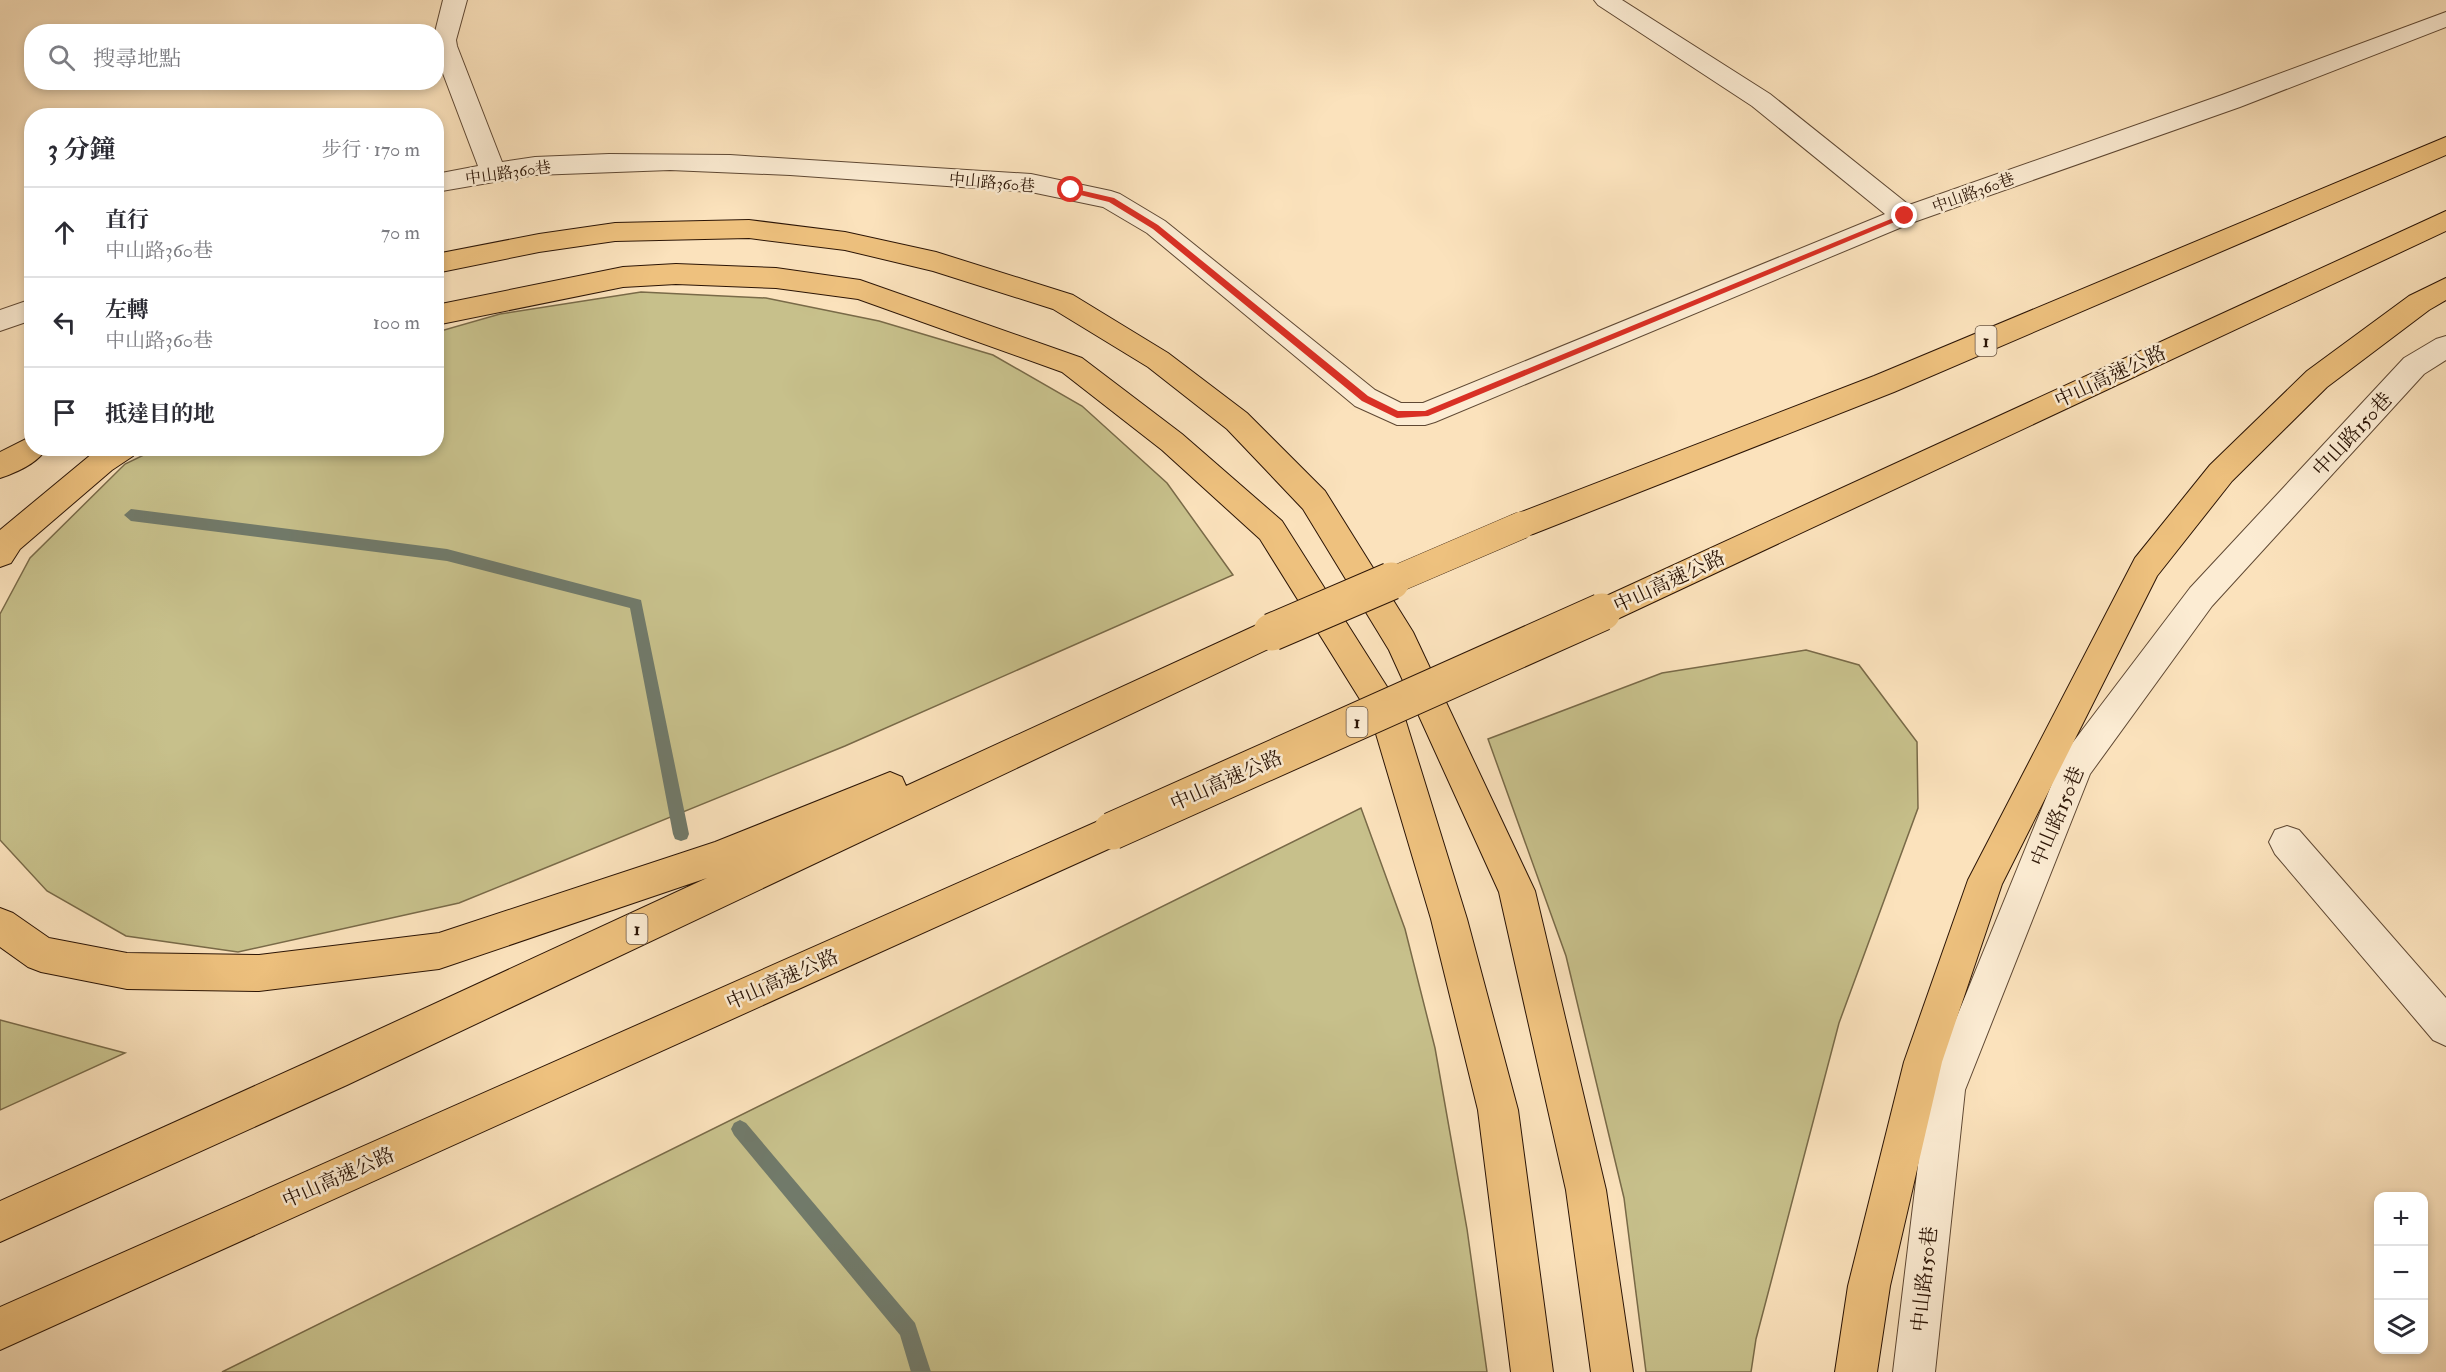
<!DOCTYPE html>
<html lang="zh-TW">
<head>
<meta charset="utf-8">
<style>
  :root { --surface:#fff; --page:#f2f2f3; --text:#2b2b33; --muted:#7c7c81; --line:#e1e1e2 }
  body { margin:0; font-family:"IM FELL Double Pica","Noto Serif TC",serif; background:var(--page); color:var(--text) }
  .controls { position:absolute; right:18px; bottom:18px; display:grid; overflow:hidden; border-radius:12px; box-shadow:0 3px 9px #0003 }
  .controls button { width:54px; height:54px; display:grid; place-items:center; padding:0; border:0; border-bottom:2px solid var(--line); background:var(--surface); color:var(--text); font:30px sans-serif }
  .stop { position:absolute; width:18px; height:18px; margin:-14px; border:4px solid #d93025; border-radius:50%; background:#fff }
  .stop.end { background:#d93025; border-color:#fff; box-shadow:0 2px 6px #0008 }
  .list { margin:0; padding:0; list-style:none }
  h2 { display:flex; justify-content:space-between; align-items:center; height:78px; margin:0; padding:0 24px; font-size:26px }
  h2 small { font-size:20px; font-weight:400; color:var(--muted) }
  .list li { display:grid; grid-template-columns:39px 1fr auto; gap:18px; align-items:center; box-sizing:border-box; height:90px; padding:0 24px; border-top:2px solid var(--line) }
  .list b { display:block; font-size:22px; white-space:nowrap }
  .list p { margin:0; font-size:20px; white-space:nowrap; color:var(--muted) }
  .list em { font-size:20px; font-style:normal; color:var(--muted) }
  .icon { flex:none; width:33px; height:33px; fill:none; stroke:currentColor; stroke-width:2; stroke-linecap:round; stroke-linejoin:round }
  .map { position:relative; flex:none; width:2446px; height:1372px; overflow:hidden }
  .search { position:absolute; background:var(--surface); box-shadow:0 3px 9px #0003; left:24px; top:24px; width:420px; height:66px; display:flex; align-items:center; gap:15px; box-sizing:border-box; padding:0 21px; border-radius:24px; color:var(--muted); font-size:22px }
  .panel { position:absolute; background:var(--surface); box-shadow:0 3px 9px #0003; left:24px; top:108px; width:420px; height:348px; border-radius:24px }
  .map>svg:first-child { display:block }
  .green { fill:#c7c08b; stroke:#796a48; stroke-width:1.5 }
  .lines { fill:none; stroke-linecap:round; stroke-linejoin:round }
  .stream { fill:#717a6a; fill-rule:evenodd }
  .minor-casing { stroke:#5f4833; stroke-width:2 }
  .highway-casing { stroke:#2b1405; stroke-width:2 }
  .minor { fill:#fcecd3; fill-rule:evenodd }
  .highway { fill:#eec17e; fill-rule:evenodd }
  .highway-bridge-far1-casing { stroke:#2b1405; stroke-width:28; stroke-linecap:butt }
  .highway-bridge-casing { stroke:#2b1405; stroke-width:39; stroke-linecap:butt }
  .highway-bridge-far1 { stroke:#eec17e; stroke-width:27 }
  .highway-bridge { stroke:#eec17e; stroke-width:37 }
  .route { fill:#d93025 }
  .labels { text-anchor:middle; stroke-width:5; stroke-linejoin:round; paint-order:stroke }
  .far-street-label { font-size:16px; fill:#2b1405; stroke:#fcecd3 }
  .shield { fill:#fcecd3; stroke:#6a5543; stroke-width:1.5 }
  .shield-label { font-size:18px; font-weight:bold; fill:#2b1405 }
  .street-label { font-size:20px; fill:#2b1405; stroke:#fcecd3 }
</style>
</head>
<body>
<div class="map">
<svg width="2446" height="1372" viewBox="0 0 2446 1372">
  <rect width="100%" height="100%" fill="#fbe2bc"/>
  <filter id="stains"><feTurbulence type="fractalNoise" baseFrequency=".00333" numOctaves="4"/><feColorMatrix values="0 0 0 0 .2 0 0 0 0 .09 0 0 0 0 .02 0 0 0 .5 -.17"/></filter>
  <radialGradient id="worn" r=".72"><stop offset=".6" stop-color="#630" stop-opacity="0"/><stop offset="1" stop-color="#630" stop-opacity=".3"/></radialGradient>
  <path class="green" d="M641 292 766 298 879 321 993 355 1082 406 1167 483 1233 575 845 746 459 903 238 952 126 936 47 891 0 840V614L30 558 125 464 156 449 436 448 437 332 500 314Z
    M1806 650 1859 665 1917 742 1918 808 1839 1023 1756 1339 1751 1372H1646L1624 1198 1566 956 1488 739 1662 673Z
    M1361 808 1405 929 1435 1048 1467 1229 1487 1372H222Z
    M0 1020 125 1053 0 1110Z"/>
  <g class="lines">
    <path class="stream" d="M131 509 447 549 641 600 689 834 687 839 681 841 675 839 673 834 630 608 447 561 131 521 124 515Z
      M740 1120 746 1123 915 1323 931 1372H911L900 1335 734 1135 731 1129 734 1123Z"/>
    <g class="minor-casing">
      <path id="minor" d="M443 0H467L456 40 457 46 502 162 535 157 609 154 730 155 1031 174 1111 191 1120 194 1165 221 1375 390 1401 403H1423L1885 214 1752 106 1598 5 1594 0H1622L1770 94 1909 205 2222 95 2446 12V27L2240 107 1914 222 1435 422 1425 425H1397L1355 406 1147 233 1103 207 1031 192 790 175 670 170 535 175 436 192V174L478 166 436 55V32H435Z
        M32 299V320L0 331V310Z
        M2446 336V360L2424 374 2212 606 2090 774 1965 1090 1935 1372H1893L1927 1090 2064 754 2190 588 2404 358 2436 339Z
        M2287 826 2299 830 2446 998V1046L2433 1040 2275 854 2269 842 2275 830Z"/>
    </g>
    <g class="highway-casing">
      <path id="highway" d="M2446 137V155L1894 392 1533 534 1522 537 1511 534 1507 525 1511 516 1874 376Z
        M2446 211V231L1613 621 1602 625 1591 621 1586 612 1591 603Z
        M749 220 845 232 936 252 1073 295 1168 353 1247 413 1325 491 1413 632 1535 891 1606 1190 1633 1372H1591L1566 1190 1499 892 1389 650 1303 509 1227 429 1148 367 1053 309 933 271 845 250 749 238 615 241 539 252 436 273V254L539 234 615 223Z
        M676 264 776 268 860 280 1082 358 1182 434 1282 521 1403 712 1467 919 1518 1110 1553 1372H1511L1478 1110 1431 919 1371 717 1260 539 1162 450 1062 372 858 299 776 288 676 284 623 287 436 325V305L623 267Z
        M2446 278V300L2429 310 2327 387 2232 481 2157 576 2002 884 1942 1062 1890 1286 1877 1372H1835L1848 1286 1904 1062 1968 880 2135 558 2210 465 2307 371 2409 296Z
        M32 436V448H46C39 463 15 473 0 478V452Z
        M99 448H138L133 456 112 470 20 549 11 563 0 567V530Z
        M1272 618 1283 622 1288 632 1283 642 347 1085 0 1242V1201L319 1057 707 878 439 969 259 991 127 989 41 972 28 967 0 947V908L13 913 49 938 127 953 259 955 439 933 715 842 890 772 902 777 906 786Z
        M1112 815 1124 820 1130 831 1124 842 0 1350V1307Z"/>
    </g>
    <use href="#minor" class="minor"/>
    <use href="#highway" class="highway"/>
    <g class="highway-bridge-far1-casing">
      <path id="highway-bridge-far1" d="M1387 583 1522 525"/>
    </g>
    <g class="highway-bridge-casing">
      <path id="highway-bridge" d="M1272 632 1391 581
        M1112 831 1602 612"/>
    </g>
    <use href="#highway-bridge-far1" class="highway-bridge-far1"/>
    <use href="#highway-bridge" class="highway-bridge"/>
  </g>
  <path class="route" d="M1071 188 1114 198 1158 225 1368 396 1398 411H1425L1903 214 1909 216 1428 416 1397 418 1362 401 1153 229 1109 202 1068 192V189Z"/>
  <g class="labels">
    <g class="far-street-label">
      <text transform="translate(508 172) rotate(-8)" y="6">中山路360巷</text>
      <text transform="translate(992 182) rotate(5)" y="6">中山路360巷</text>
      <text transform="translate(1973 192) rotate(-20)" y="6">中山路360巷</text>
    </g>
    <g class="shield">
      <rect x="1975.5" y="326" width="21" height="30" rx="4.5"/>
      <rect x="1346.5" y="707" width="21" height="30" rx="4.5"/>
      <rect x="626.5" y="914" width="21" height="30" rx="4.5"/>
    </g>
    <g class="shield-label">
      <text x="1986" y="347">1</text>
      <text x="1357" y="728">1</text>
      <text x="637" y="935">1</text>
    </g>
    <g class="street-label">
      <text transform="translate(2110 376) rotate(-25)" y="7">中山高速公路</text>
      <text transform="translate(2352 434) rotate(-47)" y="7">中山路150巷</text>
      <text transform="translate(1669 581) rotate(-25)" y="7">中山高速公路</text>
      <text transform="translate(1226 780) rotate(-24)" y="7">中山高速公路</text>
      <text transform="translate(2057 816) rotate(-67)" y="7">中山路150巷</text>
      <text transform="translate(782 979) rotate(-24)" y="7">中山高速公路</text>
      <text transform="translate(338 1177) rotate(-24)" y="7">中山高速公路</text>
      <text transform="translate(1924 1279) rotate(-84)" y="7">中山路150巷</text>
    </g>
  </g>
  <rect width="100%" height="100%" filter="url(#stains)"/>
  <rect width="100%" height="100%" fill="url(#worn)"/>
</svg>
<div class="controls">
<button>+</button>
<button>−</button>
<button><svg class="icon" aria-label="layers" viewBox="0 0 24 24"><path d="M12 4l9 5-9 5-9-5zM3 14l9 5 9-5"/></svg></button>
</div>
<div class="stop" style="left:1071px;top:190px"></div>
<div class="stop end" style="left:1905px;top:216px"></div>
<div class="search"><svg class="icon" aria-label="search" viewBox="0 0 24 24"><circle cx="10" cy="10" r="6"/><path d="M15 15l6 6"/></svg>搜尋地點</div>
<section class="panel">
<h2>3 分鐘<small>步行 · 170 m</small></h2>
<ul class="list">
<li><svg class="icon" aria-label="ahead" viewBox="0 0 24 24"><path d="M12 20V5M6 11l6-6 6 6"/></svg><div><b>直行</b><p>中山路360巷</p></div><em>70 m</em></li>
<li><svg class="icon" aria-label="left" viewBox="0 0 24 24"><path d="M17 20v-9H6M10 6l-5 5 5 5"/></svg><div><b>左轉</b><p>中山路360巷</p></div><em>100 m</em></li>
<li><svg class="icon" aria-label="arrive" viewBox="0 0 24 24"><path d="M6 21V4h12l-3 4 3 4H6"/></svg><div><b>抵達目的地</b></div></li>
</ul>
</section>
</div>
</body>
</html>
